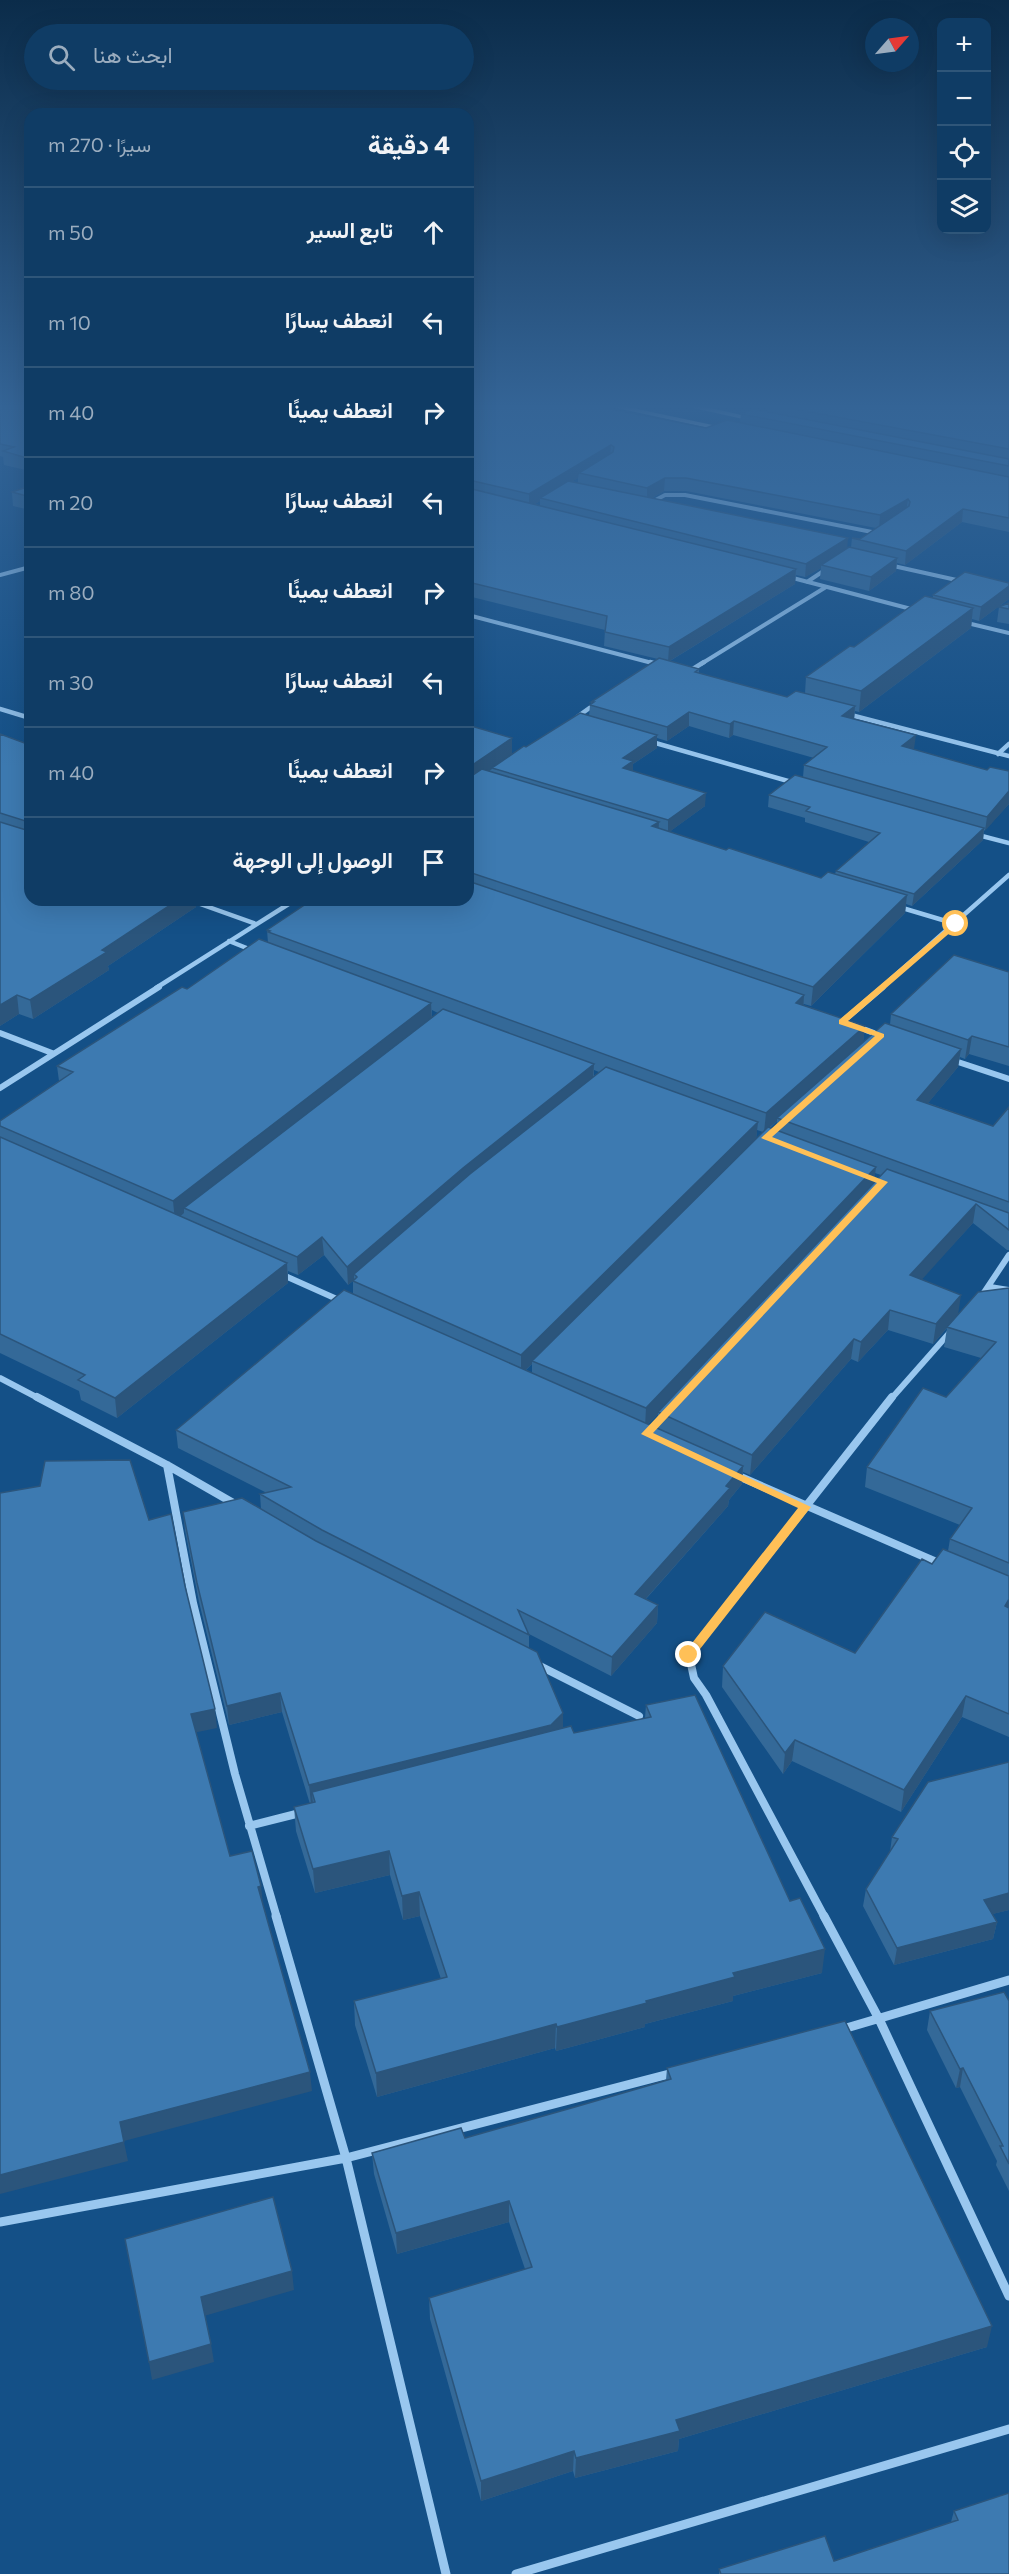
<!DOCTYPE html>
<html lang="ar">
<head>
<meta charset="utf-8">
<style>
  :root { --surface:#0f3c65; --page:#18436b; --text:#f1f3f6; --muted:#9badbf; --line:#2f5679 }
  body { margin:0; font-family:Commissioner,Vazirmatn,sans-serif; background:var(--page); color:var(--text); direction:rtl }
  .controls { position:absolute; right:18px; top:18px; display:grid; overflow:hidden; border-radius:12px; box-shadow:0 6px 24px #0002 }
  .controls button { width:54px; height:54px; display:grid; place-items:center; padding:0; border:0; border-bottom:2px solid var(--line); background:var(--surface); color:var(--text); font:30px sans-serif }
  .compass { position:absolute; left:865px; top:18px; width:54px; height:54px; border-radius:50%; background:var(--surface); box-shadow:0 6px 24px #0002; rotate:62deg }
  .stop { position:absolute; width:18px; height:18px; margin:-14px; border:4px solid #ffc057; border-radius:50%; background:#fff }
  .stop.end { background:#ffc057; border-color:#fff; box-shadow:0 2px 6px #0008 }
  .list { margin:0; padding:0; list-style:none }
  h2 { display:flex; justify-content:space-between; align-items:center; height:78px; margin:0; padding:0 24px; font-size:26px }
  h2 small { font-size:20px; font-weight:400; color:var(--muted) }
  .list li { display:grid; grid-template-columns:39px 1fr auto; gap:18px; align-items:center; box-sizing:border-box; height:90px; padding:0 24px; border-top:2px solid var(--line) }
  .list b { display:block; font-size:22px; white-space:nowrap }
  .list em { font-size:20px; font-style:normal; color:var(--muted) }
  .icon { flex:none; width:33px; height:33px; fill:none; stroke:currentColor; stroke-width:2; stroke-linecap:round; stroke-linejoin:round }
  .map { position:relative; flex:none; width:1009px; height:2574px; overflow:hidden; direction:ltr }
  .search { position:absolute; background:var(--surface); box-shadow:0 6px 24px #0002; left:24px; top:24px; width:450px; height:66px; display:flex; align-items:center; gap:15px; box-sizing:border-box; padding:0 21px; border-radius:33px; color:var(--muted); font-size:22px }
  .panel { position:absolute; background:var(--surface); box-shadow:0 6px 24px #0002; left:24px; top:108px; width:450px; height:798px; border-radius:18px; direction:rtl }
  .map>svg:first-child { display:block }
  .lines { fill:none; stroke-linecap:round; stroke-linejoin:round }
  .minor-far4 { stroke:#99c7ef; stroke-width:4 }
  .minor-far3 { stroke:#99c7ef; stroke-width:4.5 }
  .minor-far2 { stroke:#99c7ef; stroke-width:6 }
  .minor-far1 { stroke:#99c7ef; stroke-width:8 }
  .minor { stroke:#99c7ef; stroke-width:9 }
  .trunk { fill:#f0f7ff; fill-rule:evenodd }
  .wall { fill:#346998; fill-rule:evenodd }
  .shaded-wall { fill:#2b557c }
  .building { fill:#3d7ab1; stroke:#2b557c; stroke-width:1.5 }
  .route { fill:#ffc057 }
</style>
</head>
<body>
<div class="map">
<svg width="1009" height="2574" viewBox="0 0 1009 2574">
  <rect width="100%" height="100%" fill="#145087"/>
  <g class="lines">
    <path class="minor-far4" d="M650 503 665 495H685L877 533
      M889 565 961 581
      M0 575 30 567
      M789 577 915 610
      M807 582 825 570
      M468 615 656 664
      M963 622 1009 633
      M701 664 826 587"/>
    <path class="minor-far3" d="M650 662 660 665
      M688 672 704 662
      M0 709 30 718
      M847 714 1009 756
      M577 717 595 704
      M652 742 795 783
      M998 754 1009 744
      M978 835 1009 843
      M189 900 256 924
      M899 907 956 924
      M229 941 254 951
      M156 988 295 900
      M881 988 1009 875"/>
    <path class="minor-far2" d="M842 1022 883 987
      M858 1027 879 1035
      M0 1033 52 1053
      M952 1060 1009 1079
      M0 1088 159 987
      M283 1275 339 1300
      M990 1287 1009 1290
      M981 1297 1009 1255
      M0 1378 40 1399
      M891 1399 951 1331"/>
    <path class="minor-far1" d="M37 1397 167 1465 235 1504
      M167 1465 193 1603 235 1774 277 1918
      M736 1475 941 1564
      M538 1665 639 1716
      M249 1826 300 1813
      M825 1918 706 1695 694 1678 689 1655 892 1397"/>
    <path class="minor" d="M276 1916 346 2158 446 2574
      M824 1916 879 2019 1009 2296
      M843 2029 1009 1980
      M0 2222 346 2158 673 2073
      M516 2574 1009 2429"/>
    <path class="trunk" d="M612 407H628L736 430 732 433Z
      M689 407H705L765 420 761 423Z"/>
  </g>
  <path class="wall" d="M0 407H30V471L4 465 3 457 0 456Z
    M468 407 706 428 740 422 741 414 766 412 767 407H1009V532L962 522 905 565 897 563 896 571 869 591 820 579 821 568 805 577 796 575 795 584 670 661 699 669V674L787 697 805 693 806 677 933 598V595L1009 583V599L979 621 972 619 971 628 859 712 855 711 854 719 913 749 987 770 1009 771V804L984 831 983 840 912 906 906 904 905 913 811 1006 804 1004 803 1005 865 1026 863 1042 890 1025 891 1014 1009 972V1066L969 1054 965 1059 960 1057 958 1067 928 1103 993 1126 1009 1107V1250H1007L973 1223 921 1279 958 1314 1009 1288V1737L962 1717 901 1812 792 1761 783 1774 722 1687 723 1666 855 1653 932 1564 948 1551 950 1539 960 1525 865 1487 867 1467 946 1397 981 1358 944 1347 947 1328 933 1344 888 1330 858 1362 851 1359 750 1475 743 1472 742 1484 729 1500 728 1506 646 1599 658 1605 657 1623 611 1676 529 1634V1648L563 1713V1728L574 1733 645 1718 646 1705 822 1973 733 1996V2001L645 2024V2027L556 2051 555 2048 377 2097 355 2025 354 2001 441 1979 420 1916 403 1920 390 1875 315 1893 296 1831 294 1807 310 1804 282 1712 229 1725 199 1602 185 1530 183 1512 261 1509 260 1494 267 1493 178 1448 176 1430 353 1294V1281L348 1285 324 1255 298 1275 288 1271V1283L117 1418 81 1400 79 1391 0 1353V1121L59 1081 57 1066 187 989 268 943 267 930 308 903 300 900H468V725L512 754 589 716 590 705 591 704V702L658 659 604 646 605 630 468 596ZM578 478V483L572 481ZM664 491H686L876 528 860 539 852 538 851 547 847 548 652 498ZM540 501V506L535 504ZM689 726 729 738 733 735 814 758 804 765 803 777 769 795 768 807 805 818V822L869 842 836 871 835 874 821 878 726 850 669 832 705 806 633 771V764L657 748V738L667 741ZM432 1010 438 1013 432 1018ZM594 1070 599 1072 594 1076ZM777 1121 776 1130 770 1128ZM757 1130 763 1132 756 1139ZM875 1173 881 1175 874 1182ZM532 1364V1373L526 1370ZM658 1414 657 1428 648 1424Z
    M30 486V510L13 506 12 492Z
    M1009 603V624L997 622 999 607Z
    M0 734 30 745V900L196 907 108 966 109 970 33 1019 19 1014 0 1026Z
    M203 900H231L223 905Z
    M1009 1762V1910L992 1914 997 1922 993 1939 894 1965 863 1906 866 1889 890 1852 892 1837Z
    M1009 2001V2191L996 2165 997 2161 960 2087 956 2088 927 2030 930 2011Z
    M667 2068 987 2347 679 2439 678 2451 575 2478 573 2471 481 2501 430 2319 429 2298 525 2269 509 2222 397 2254 374 2174 372 2153 465 2138 575 2107 666 2080Z
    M954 2511 1009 2574H719V2569L834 2561 951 2522Z"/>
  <path class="shaded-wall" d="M611 445 610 458 579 473 578 478 543 499 540 498V501L529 508V494Z
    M665 478 664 491 647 501V488Z
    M908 499 906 512 879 529 880 515Z
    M963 509 962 522 905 565 906 551Z
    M848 538 847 551 821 565V568L805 577 806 564Z
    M897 558 896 571 869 591 871 577Z
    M796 569 795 584 668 662 669 647Z
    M1009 586V599L979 621 981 607Z
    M973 608 971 628 859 712 861 691Z
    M855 706 854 720 842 716Z
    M689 712V726L667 741V727Z
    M734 721 733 735 729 738 730 724Z
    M657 735V748L633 764V774L623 781V758Z
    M916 735 914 749 901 760 902 746Z
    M512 738V756L492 768V769L468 786V768Z
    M1009 791V804L985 831 987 817Z
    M706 793 705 806 668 833V820Z
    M659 822 658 840 652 826Z
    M984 828 983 840 912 906 914 894Z
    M907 895 905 913 811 1006 813 987Z
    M178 900H196V907L108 966 109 970 33 1019 30 1000 102 950Z
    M223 900H231L223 905Z
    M17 995 19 1014 0 1026V1005Z
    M804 995 803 1014 796 1003Z
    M431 1003 432 1021 184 1208V1213L175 1221 173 1201Z
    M865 1026 863 1045 777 1118V1121L764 1132 766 1113Z
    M972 1036 969 1054 965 1059 968 1040Z
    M961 1049 958 1067 915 1119 917 1100Z
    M594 1064 593 1081 354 1274V1280L348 1285 347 1267 463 1168Z
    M758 1122 756 1141 532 1361V1364L521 1374V1355Z
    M876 1167 874 1184 658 1412V1414L645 1427 646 1408Z
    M976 1204 973 1223 908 1295 910 1275Z
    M322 1237 324 1255 298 1275 297 1257Z
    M287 1263 288 1283 117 1418 115 1398Z
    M961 1295 958 1315 933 1344 936 1324Z
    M890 1310 888 1330 858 1362 861 1342Z
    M854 1339 851 1359 750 1475 752 1455Z
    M743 1466 742 1484 729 1500 728 1506 634 1612 635 1594Z
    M1009 1599V1614L1005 1606Z
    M658 1605 657 1623 611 1676 612 1657Z
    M280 1693 282 1712 229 1725 227 1706Z
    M966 1696 962 1717 901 1812 904 1790Z
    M215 1709 217 1728 193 1733 191 1714Z
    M563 1713V1732L312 1792 313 1804H311L309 1785Z
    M795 1740 792 1761 783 1774 785 1753Z
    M389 1851 390 1875 315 1893 313 1869Z
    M261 1886 263 1905 258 1887Z
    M419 1892 420 1916 403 1920 402 1896Z
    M1009 1893V1910L981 1917 984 1900Z
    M997 1922 993 1939 894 1965 897 1948Z
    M825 1949 822 1973 733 1996V2001L645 2024V2027L556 2051 557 2027 646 2001 733 1973Z
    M556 2024 555 2048 377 2097 376 2073Z
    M963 2068 960 2087 956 2088 960 2069Z
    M310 2072 312 2091 124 2141 120 2122Z
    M124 2142 128 2161 0 2194V2175Z
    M509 2201V2222L397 2254 396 2233Z
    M292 2271 294 2290 204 2316 201 2297Z
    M992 2326 987 2347 679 2439 678 2451 575 2478 576 2458 676 2420Z
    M211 2344 214 2362 152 2380 149 2362Z
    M574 2451 573 2471 481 2501V2481Z"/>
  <path class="building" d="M0 407H30V459L3 451 14 447 0 444Z
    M468 407H601L706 428 727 420 1009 477V518L963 509 906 551 852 538 860 539 909 506 910 502 908 499 880 515 686 478H665L647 488 579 473 613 452 614 447 611 445 529 494 469 480H468Z
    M783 407H1009V449Z
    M753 409 1009 459V466L741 414Z
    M568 481 848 538 806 564 540 498Z
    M30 486V497L12 492Z
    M468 488 796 569 669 647 605 632 607 616 468 582Z
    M849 547 897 558 871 577 821 565Z
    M965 572 1009 583V586L981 607 933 595Z
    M925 596 973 608 861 691 806 677 850 646 854 647Z
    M1009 603V609L999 607Z
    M659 658 699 669 695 672 787 697 796 691 855 706 842 716 916 735 902 746 987 770 990 767 1009 771V791L987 817 804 765 827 747 734 721 730 724 689 712 667 727 590 705 594 702H591Z
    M580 713 657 735 623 758 633 761 623 768 706 793 668 820 492 768 524 746 526 747Z
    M468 725 512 738 468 768Z
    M0 734 30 745V824L29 822 0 813Z
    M482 769 659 822 652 826 726 850 729 848 821 878 828 872 907 895 813 987 469 872 468 873V777H470Z
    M795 775 984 828 914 894 836 871 880 833 806 811 810 807 769 795Z
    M0 822 26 830 30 829V900H178L102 950 107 952 30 1000 17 995 0 1005Z
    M468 881 804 995 796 1003 865 1026 766 1113 268 932 270 931 267 930 312 900H468Z
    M259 939 431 1003 173 1201 0 1126V1121L73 1072 57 1066 182 987 187 989Z
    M954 955 1009 972V1047L972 1036 968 1040 891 1014Z
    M443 1009 594 1064 463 1168 347 1267 322 1237 297 1257 184 1208Z
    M885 1023 961 1049 917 1100 993 1126 1009 1107V1202L777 1118Z
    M606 1067 758 1122 521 1355 353 1281 357 1277 354 1274 470 1174Z
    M768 1127 876 1167 646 1408 532 1361Z
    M0 1137 287 1263 115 1398 78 1380 85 1375 0 1334Z
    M887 1169 1009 1213V1230L976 1204 910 1275 961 1295 936 1324 890 1310 861 1342 854 1339 752 1455 658 1412Z
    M1009 1288V1563L950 1539 972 1508 867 1467 923 1388 946 1397 996 1342 947 1327 978 1292Z
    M344 1290 743 1466 726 1486 730 1488 635 1594 658 1605 612 1657 518 1610 529 1635 322 1530 260 1494 291 1487 176 1430Z
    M130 1460 149 1520 171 1514 185 1586 215 1709 191 1714 230 1856 252 1851 261 1886 258 1887 310 2072 120 2122 124 2142 0 2175V1493L40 1486 45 1461Z
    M242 1498 316 1541 537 1652 563 1713 551 1725 309 1785 280 1693 227 1706 197 1583 183 1512Z
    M943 1549 1009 1576V1599L1005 1606 1009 1608V1714L966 1696 904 1790 795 1740 785 1753 723 1666 765 1612 855 1653 922 1559 932 1564Z
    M695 1695 790 1901 800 1898 825 1949 733 1973 735 1977 646 2001 647 2003 557 2027 556 2024 376 2073 354 2001 447 1977 419 1892 402 1896 389 1851 313 1869 294 1807 315 1802 312 1792 571 1726 574 1733 651 1717 646 1705Z
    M1009 1762V1893L984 1900 997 1922 897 1948 866 1889 898 1839 892 1837 928 1782Z
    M1004 1992 1009 2001V2164L1000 2146H1003L963 2068 960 2069 930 2011Z
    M845 2021 992 2326 676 2420 680 2431 576 2458 574 2451 481 2481 429 2298 532 2267 509 2201 396 2233 372 2153 461 2128 465 2138 575 2107 671 2079 667 2068Z
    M273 2197 292 2271 201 2297 211 2344 149 2362 125 2239Z
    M1009 2493V2574H721L719 2569 825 2536 834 2561 958 2520 954 2511Z"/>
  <linearGradient id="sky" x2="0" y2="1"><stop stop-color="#0b2c4a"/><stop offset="0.53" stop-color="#346496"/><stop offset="1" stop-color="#346496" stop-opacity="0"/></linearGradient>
  <rect width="1009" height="767" fill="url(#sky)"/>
  <path class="route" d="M953 923 960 924 848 1021 884 1034V1037L772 1137 888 1182 653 1433 811 1507 693 1658H685V1652L798 1508 641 1434 877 1183 761 1138 875 1036 839 1024V1020Z"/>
</svg>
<div class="controls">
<button>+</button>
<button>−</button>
<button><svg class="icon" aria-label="locate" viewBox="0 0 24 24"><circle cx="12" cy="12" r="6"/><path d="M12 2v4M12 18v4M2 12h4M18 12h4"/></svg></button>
<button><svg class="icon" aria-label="layers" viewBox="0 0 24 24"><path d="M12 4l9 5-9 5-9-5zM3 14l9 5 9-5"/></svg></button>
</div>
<svg class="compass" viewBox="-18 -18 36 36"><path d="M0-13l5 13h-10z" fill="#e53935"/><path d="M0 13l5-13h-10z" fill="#9badbf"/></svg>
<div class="stop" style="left:956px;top:924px"></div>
<div class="stop end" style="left:689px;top:1655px"></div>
<div class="search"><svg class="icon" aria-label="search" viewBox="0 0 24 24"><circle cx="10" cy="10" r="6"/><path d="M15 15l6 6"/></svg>ابحث هنا</div>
<section class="panel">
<h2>4 دقيقة<small>سيرًا · 270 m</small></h2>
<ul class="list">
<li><svg class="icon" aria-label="ahead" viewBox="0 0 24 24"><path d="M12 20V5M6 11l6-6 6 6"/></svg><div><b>تابع السير</b></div><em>50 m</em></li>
<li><svg class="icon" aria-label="left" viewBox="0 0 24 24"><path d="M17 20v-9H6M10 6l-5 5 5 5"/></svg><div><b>انعطف يسارًا</b></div><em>10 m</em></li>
<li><svg class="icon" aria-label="right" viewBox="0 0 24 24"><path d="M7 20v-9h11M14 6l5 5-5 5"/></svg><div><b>انعطف يمينًا</b></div><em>40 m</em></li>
<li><svg class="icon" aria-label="left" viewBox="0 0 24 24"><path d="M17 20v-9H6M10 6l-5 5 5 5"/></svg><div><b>انعطف يسارًا</b></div><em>20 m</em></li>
<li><svg class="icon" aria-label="right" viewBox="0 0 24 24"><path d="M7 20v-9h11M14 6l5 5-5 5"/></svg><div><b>انعطف يمينًا</b></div><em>80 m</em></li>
<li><svg class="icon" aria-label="left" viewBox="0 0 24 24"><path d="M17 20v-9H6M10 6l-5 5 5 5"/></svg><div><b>انعطف يسارًا</b></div><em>30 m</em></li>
<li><svg class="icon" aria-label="right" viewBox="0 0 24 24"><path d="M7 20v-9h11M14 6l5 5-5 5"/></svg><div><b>انعطف يمينًا</b></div><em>40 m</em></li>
<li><svg class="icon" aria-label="arrive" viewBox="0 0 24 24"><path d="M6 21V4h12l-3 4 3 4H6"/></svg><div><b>الوصول إلى الوجهة</b></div></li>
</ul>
</section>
</div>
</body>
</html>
